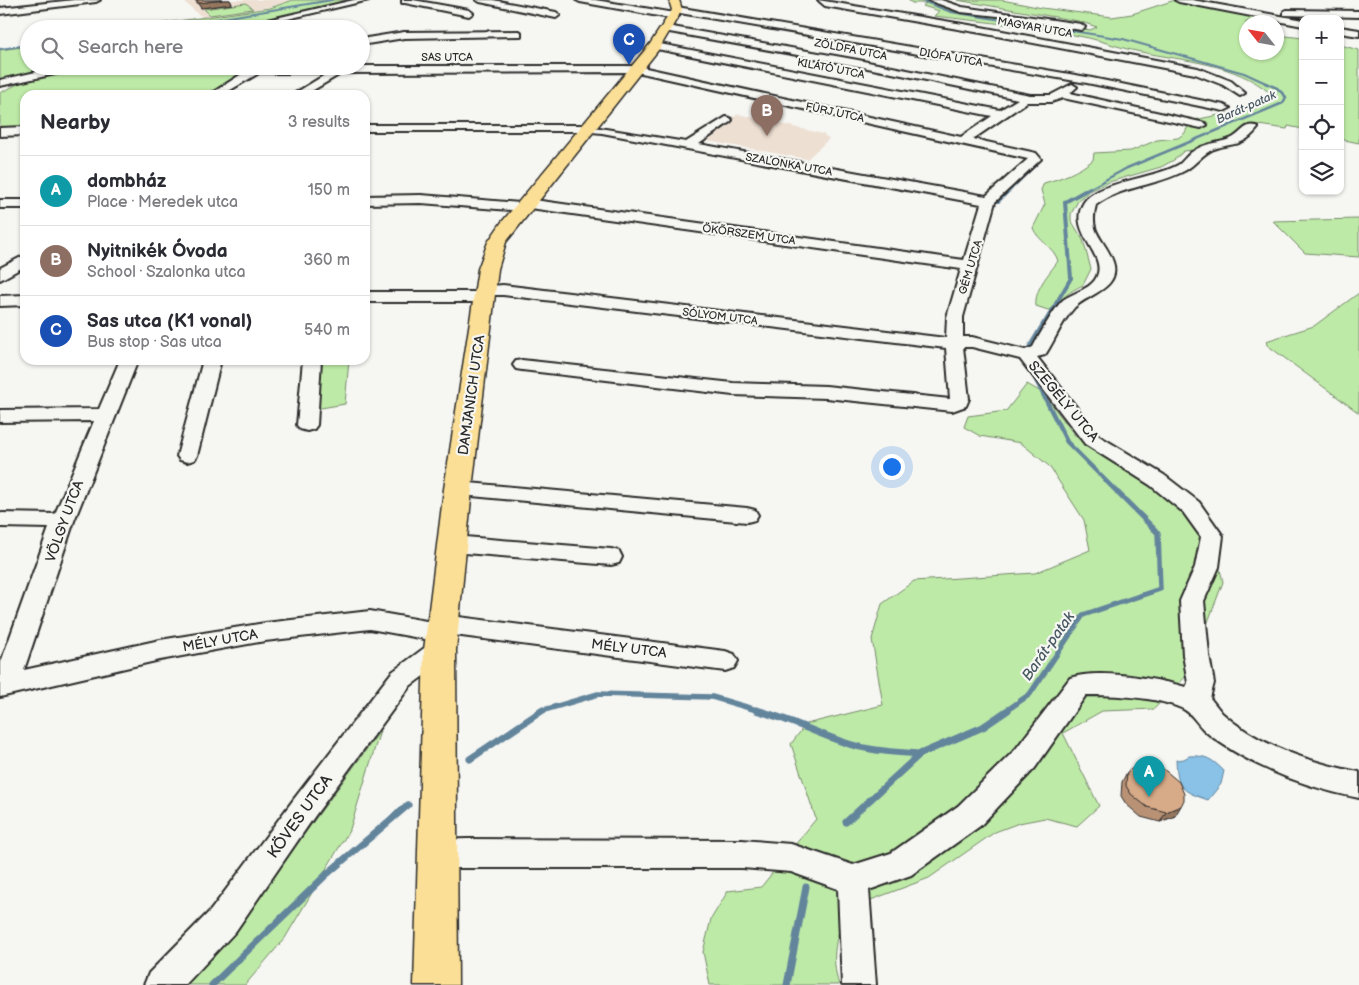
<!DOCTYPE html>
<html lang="en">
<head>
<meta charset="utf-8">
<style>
  :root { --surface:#fff; --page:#f7f7f7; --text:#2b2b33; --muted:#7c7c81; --line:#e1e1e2; --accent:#111827 }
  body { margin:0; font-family:"Balsamiq Sans",sans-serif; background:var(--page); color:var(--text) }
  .controls { position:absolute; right:15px; top:15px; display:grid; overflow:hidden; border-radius:10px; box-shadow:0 1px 4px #0004 }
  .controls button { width:45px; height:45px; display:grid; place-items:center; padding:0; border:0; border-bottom:1px solid var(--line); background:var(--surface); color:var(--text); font:25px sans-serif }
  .compass { position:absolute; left:1239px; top:15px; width:45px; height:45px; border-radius:50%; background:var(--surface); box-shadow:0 1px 4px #0004; rotate:301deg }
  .you { position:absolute; left:891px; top:466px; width:18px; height:18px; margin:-12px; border:4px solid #fff; border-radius:50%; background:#1a73e8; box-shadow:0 0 0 8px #1a73e833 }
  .badge { display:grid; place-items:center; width:32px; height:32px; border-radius:50%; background:var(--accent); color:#fff; font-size:16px; font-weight:700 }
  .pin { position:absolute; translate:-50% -41px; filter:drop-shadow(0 1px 2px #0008) }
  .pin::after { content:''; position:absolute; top:26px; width:18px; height:15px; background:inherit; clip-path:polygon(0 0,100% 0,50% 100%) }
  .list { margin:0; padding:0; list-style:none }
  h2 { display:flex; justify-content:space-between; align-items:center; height:65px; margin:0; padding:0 20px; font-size:21px }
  h2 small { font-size:16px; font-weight:400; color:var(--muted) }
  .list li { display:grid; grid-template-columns:32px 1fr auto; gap:15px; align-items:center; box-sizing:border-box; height:70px; padding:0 20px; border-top:1px solid var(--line) }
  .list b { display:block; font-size:19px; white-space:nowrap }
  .list p { margin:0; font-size:16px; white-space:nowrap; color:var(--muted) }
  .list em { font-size:16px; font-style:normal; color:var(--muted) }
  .icon { flex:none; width:28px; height:28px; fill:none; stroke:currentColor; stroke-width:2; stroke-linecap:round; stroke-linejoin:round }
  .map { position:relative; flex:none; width:1359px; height:985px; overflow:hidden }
  .search { position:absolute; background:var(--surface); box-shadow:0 1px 4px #0004; left:20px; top:20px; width:350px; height:55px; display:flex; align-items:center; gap:12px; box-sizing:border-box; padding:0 18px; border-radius:28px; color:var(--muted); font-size:19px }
  .panel { position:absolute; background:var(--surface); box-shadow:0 1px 4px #0004; left:20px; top:90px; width:350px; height:275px; border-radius:15px }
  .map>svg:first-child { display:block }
  .built { fill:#eddfd2 }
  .green { fill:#beeaa7; stroke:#748a69 }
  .water { fill:#89c1e7; stroke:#63859c }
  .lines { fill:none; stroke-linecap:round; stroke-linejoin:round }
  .stream-far5 { stroke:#63859c; stroke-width:2 }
  .stream-far4 { stroke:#63859c; stroke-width:2.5 }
  .stream-far3 { stroke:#63859c; stroke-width:4 }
  .stream-far2 { stroke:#63859c; stroke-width:4.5 }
  .stream-far1 { stroke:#63859c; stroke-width:5.5 }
  .stream { stroke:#63859c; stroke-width:7 }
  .minor-casing { stroke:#2b2b2b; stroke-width:4 }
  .major-casing { stroke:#2b2b2b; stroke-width:3 }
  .minor { fill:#f6f6f2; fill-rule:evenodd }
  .major { fill:#fbdf96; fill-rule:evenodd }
  .wall { fill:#b99275; stroke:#2b2b2b }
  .shaded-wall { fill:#96775f; stroke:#2b2b2b }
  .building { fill:#d7aa88; stroke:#2b2b2b }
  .labels { text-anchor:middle; stroke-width:4.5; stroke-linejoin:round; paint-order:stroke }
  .far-street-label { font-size:11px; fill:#2b2b2b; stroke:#f6f6f2 }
  .far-water-label { font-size:12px; font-style:italic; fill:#475863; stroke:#f6f6f2 }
  .street-label { font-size:14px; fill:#2b2b2b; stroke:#f6f6f2 }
  .water-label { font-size:15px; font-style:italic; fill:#475863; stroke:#f6f6f2 }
  .near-street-label { font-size:16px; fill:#2b2b2b; stroke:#f6f6f2 }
</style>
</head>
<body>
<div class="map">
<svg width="1359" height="985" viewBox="0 0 1359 985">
  <rect width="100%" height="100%" fill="#f6f6f2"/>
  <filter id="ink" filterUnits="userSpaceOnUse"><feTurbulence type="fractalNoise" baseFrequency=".02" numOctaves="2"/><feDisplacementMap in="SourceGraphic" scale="10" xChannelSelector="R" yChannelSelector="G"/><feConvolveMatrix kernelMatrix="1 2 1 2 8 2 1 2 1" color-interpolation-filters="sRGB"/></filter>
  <g filter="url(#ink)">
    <path class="built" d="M182 0H291L270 7 202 17Z
      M738 114 823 134 829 139 807 159 702 140Z"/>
    <path class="green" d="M293 0H365L232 29H183L191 26C168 24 145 29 122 29L270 8Z
      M908 0H927L987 13 1090 30 1097 27 1078 21 957 0H1002L1042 8 1112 17 1132 14 1175 0 1243 13 1258 20 1246 22V52H1276L1277 35 1303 38V129L1288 126 1287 129 1258 125 1239 145 1184 151 1174 160 1161 167 1109 182 1090 191 1079 199 1071 214V220L1083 240 1091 269 1083 285C1070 291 1060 299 1051 311L1036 306C1034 289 1049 274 1058 261 1054 247 1038 241 1033 228L1045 204 1041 190 1044 183C1062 178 1078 172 1093 160L1094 153 1131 151 1157 140 1178 138 1185 133 1189 123 1194 120 1264 106 1271 98 1270 93C1235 63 1184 61 1141 52 1123 49 1106 42 1089 38 1038 27 986 22 934 16L939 11 923 6 926 3H912Z
      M246 3 253 9 210 15 204 9Z
      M1340 45 1359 50V143L1340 139Z
      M29 46V66H71L0 83V50Z
      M85 66H259L214 95H25V128H0V93L30 78Z
      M1359 219V257L1305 253 1273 221Z
      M1359 293V413L1267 345 1266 341 1314 326Z
      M320 360H349L345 404 315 409Z
      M1027 384 1043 393 1076 437 1144 477 1212 536 1223 582 1196 654 1200 662 1154 709 1102 711 1063 733 1099 806 1077 826 1045 818 1019 823 995 832 929 878 847 909C836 936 830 956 839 985H710L703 952 711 919 728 891 761 887 816 819 791 744 806 724 883 705 872 639 882 604 914 581 1035 573 1090 550 1084 520 1049 466 1021 443 980 436 964 427 968 416 1006 411Z
      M380 731 350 829 285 938 245 985H179L232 932Z"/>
    <path class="water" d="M1189 756C1206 755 1212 759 1224 771L1221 784 1208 800C1182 791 1177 789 1176 760L1184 759Z"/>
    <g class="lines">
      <path class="stream-far5" d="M920 0 951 12 1123 39 1244 73 1268 84
        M199 22 332 0
        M149 29 186 24
        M0 49 29 45"/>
      <path class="stream-far4" d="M1010 190 1038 162
        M1087 190 1127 168 1283 103 1286 97 1277 88 1265 83"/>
      <path class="stream-far3" d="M998 201 1011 188
        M1044 324 1071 278 1065 202 1090 188"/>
      <path class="stream-far2" d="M1028 350 1044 323
        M1033 374 1067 442 1120 495"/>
      <path class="stream-far1" d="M541 711 598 694 712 697 760 711
        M1006 711 1030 694 1083 615 1160 589 1158 533 1118 493"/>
      <path class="stream" d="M756 710C786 718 814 732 843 742 867 751 895 752 920 754
        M470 759 543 710
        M846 822 920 754 983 727 1008 710
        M212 985 327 874 408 805
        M787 985 806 887"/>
      <g class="minor-casing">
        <path id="minor" d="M74 0H100L96 2 0 14V8Z
          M354 0H369L245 29H228Z
          M402 0H413L469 10 473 13 469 16 405 3H402Z
          M476 0H493L556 12 560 15 556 18 480 2Z
          M576 0H595L675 13 679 16 675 19 580 2Z
          M818 0 981 27 1198 68 1231 81 1245 93 1240 96 1223 85 1195 74 981 33 825 6Z
          M928 0H941L962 7 1081 24 1085 27 1081 30 998 16 961 12Z
          M1175 0H1192L1303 20V26L1179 2Z
          M677 7 1087 77 1224 105 1230 108 1224 111 1087 83 674 12V8Z
          M1287 10 1359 11V17L1284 15V11Z
          M667 26 858 60 1030 95H1051L1072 84 1077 87 1070 93 1205 123 1207 125 1201 128 1063 98 1051 102H1027L973 139 1036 153 1041 159 995 202 963 317V337H972L1025 350 1033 347C1039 336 1055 307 1063 300 1074 292 1092 289 1097 276 1107 254 1066 231 1084 202 1097 182 1156 178 1178 165 1183 162 1187 155 1192 152 1207 141 1222 144 1234 137 1242 132 1246 123 1256 126L1258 128C1242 148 1234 142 1214 149 1202 154 1196 164 1186 170 1158 186 1123 185 1096 205 1088 235 1105 238 1113 262 1122 289 1085 295 1074 308 1062 321 1055 340 1045 355L1037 357 1099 436 1164 475 1199 502 1223 536 1219 567 1204 601 1209 655 1214 683 1210 698C1214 703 1218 708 1222 713 1259 746 1311 763 1359 772V798C1310 788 1262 771 1221 743 1215 739 1208 734 1203 729 1195 721 1191 712 1181 708 1156 697 1114 695 1086 695L1035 768 980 826 911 875 869 890 876 985H842L838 889 791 872 742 868H437L426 864 422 854 426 844 437 840 467 839 742 840 791 844 853 865 891 853 958 806 1015 750 1070 678C1099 668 1157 679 1186 687L1188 683 1183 655 1180 601 1195 567 1201 537 1183 512 1150 485 1085 444 1020 359 972 347H963L969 399 966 406 952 411 826 398 733 395 522 370 516 369 513 365 516 361 522 360 733 383 826 386 950 399 946 348 503 295H490L492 297 490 300 484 302H365V292H479L477 290 479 287 503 285 946 338 947 317 961 269 530 208 524 211 421 203 365 204V196L421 195 520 203 527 199 964 260 981 204 602 133 581 131H365V125H581L686 142 726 117 730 118 732 120 730 122 699 144 986 196 1028 159 637 72 342 73 305 95H292L328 73H259L222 95H209L254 66H637L961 137 992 116 652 48V44L655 43 1000 110 1018 99 858 66 664 31V27Z
          M1340 27 1359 30V36L1340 33Z
          M518 31 521 32V36L404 38 361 45V39L404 32Z
          M63 66H83L78 69 0 86V80Z
          M25 127V135L0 136V128Z
          M0 200H25V208H0Z
          M25 255V266L0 280V268Z
          M25 295V305L0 306V296Z
          M120 360H138L74 521 24 670 160 640 265 623 370 611 432 622 434 617 443 615 725 651 734 654 738 661 734 668 725 671 454 635 451 640 444 642 449 643 453 650 449 657 410 686 314 817 235 932 185 985H144L149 973 211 910 294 799 392 672 431 643 436 641 370 629 265 641 160 660 0 697V665L49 528 0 527V513L55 514 94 421 0 422V410L99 409Z
          M203 360H221L197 456 194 460 187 462 180 460 177 456Z
          M303 360H321L317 425 314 429 307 431 300 429 297 425Z
          M458 482 747 508 755 510 758 515 755 520 747 522 451 494 447 489 451 484Z
          M453 536 611 549 619 551 622 557 619 563 611 565 453 552 445 549 442 544 445 539Z"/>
      </g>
      <g class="major-casing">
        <path id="major" d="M669 0H679L682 10 659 49 515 231 506 242 498 269 472 489 456 650 458 985H414L424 650 444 489 478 269 488 242 501 223 650 44 672 10Z"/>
      </g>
      <use href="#minor" class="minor"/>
      <use href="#major" class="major"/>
    </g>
    <path class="wall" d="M195 0H230L232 4 201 8Z
      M1127 772 1175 816 1160 822 1141 817 1126 804 1121 796 1122 782Z"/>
    <path class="shaded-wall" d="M222 0H230L232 4 201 8 199 3Z
      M1181 806 1175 816 1160 822 1166 812Z"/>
    <path class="building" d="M197 0H222L199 3Z
      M1146 763 1161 767 1179 782 1184 794V800L1181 806 1166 812 1147 807 1131 794 1126 786 1127 772 1139 764Z"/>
  </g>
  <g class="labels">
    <g class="far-street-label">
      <text transform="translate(1035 27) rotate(10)" y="4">MAGYAR UTCA</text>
      <text transform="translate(851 49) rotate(11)" y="4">ZÖLDFA UTCA</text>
      <text x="447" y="61">SAS UTCA</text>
      <text transform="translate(951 57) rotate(10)" y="4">DIÓFA UTCA</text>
      <text transform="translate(831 68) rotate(11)" y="4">KILÁTÓ UTCA</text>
      <text transform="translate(835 112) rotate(12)" y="4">FÜRJ UTCA</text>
      <text transform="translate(789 164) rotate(10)" y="4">SZALONKA UTCA</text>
      <text transform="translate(749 234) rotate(8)" y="4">ÖKÖRSZEM UTCA</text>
      <text transform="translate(970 267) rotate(-73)" y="4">GÉM UTCA</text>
      <text transform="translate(720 316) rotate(7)" y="4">SÓLYOM UTCA</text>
    </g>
    <g class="far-water-label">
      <text transform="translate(1246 107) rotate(-24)" y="4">Barát-patak</text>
    </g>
    <g class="street-label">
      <text transform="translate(471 395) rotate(-82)" y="5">DAMJANICH UTCA</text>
      <text transform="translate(1064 401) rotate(50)" y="5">SZEGÉLY UTCA</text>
      <text transform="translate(64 521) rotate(-70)" y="5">VÖLGY UTCA</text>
      <text transform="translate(220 640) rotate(-10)" y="5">MÉLY UTCA</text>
      <text transform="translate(629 648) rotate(7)" y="5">MÉLY UTCA</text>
    </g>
    <g class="water-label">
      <text transform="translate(1048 646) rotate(-55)" y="5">Barát-patak</text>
    </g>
    <g class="near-street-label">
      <text transform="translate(299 816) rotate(-54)" y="6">KÖVES UTCA</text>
    </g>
  </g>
</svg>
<div class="controls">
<button>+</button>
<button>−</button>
<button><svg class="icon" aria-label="locate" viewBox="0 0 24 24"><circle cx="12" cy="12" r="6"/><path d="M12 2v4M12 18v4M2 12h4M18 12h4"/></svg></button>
<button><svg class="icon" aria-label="layers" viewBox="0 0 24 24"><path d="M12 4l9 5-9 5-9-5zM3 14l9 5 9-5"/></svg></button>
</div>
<svg class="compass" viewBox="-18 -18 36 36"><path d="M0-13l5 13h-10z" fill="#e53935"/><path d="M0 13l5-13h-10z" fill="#7c7c81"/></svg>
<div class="you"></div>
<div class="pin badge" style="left:1149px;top:797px;background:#0f9aa8">A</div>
<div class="pin badge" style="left:767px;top:136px;background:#8d6e63">B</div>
<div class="pin badge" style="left:629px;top:65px;background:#1a4fb4">C</div>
<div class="search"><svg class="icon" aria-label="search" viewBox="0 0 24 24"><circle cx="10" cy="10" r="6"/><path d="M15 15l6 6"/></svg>Search here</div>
<section class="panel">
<h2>Nearby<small>3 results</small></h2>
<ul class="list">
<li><span class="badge" style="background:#0f9aa8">A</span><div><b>dombház</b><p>Place · Meredek utca</p></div><em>150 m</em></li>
<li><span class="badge" style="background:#8d6e63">B</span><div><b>Nyitnikék Óvoda</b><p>School · Szalonka utca</p></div><em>360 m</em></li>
<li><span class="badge" style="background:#1a4fb4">C</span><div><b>Sas utca (K1 vonal)</b><p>Bus stop · Sas utca</p></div><em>540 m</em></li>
</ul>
</section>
</div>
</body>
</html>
